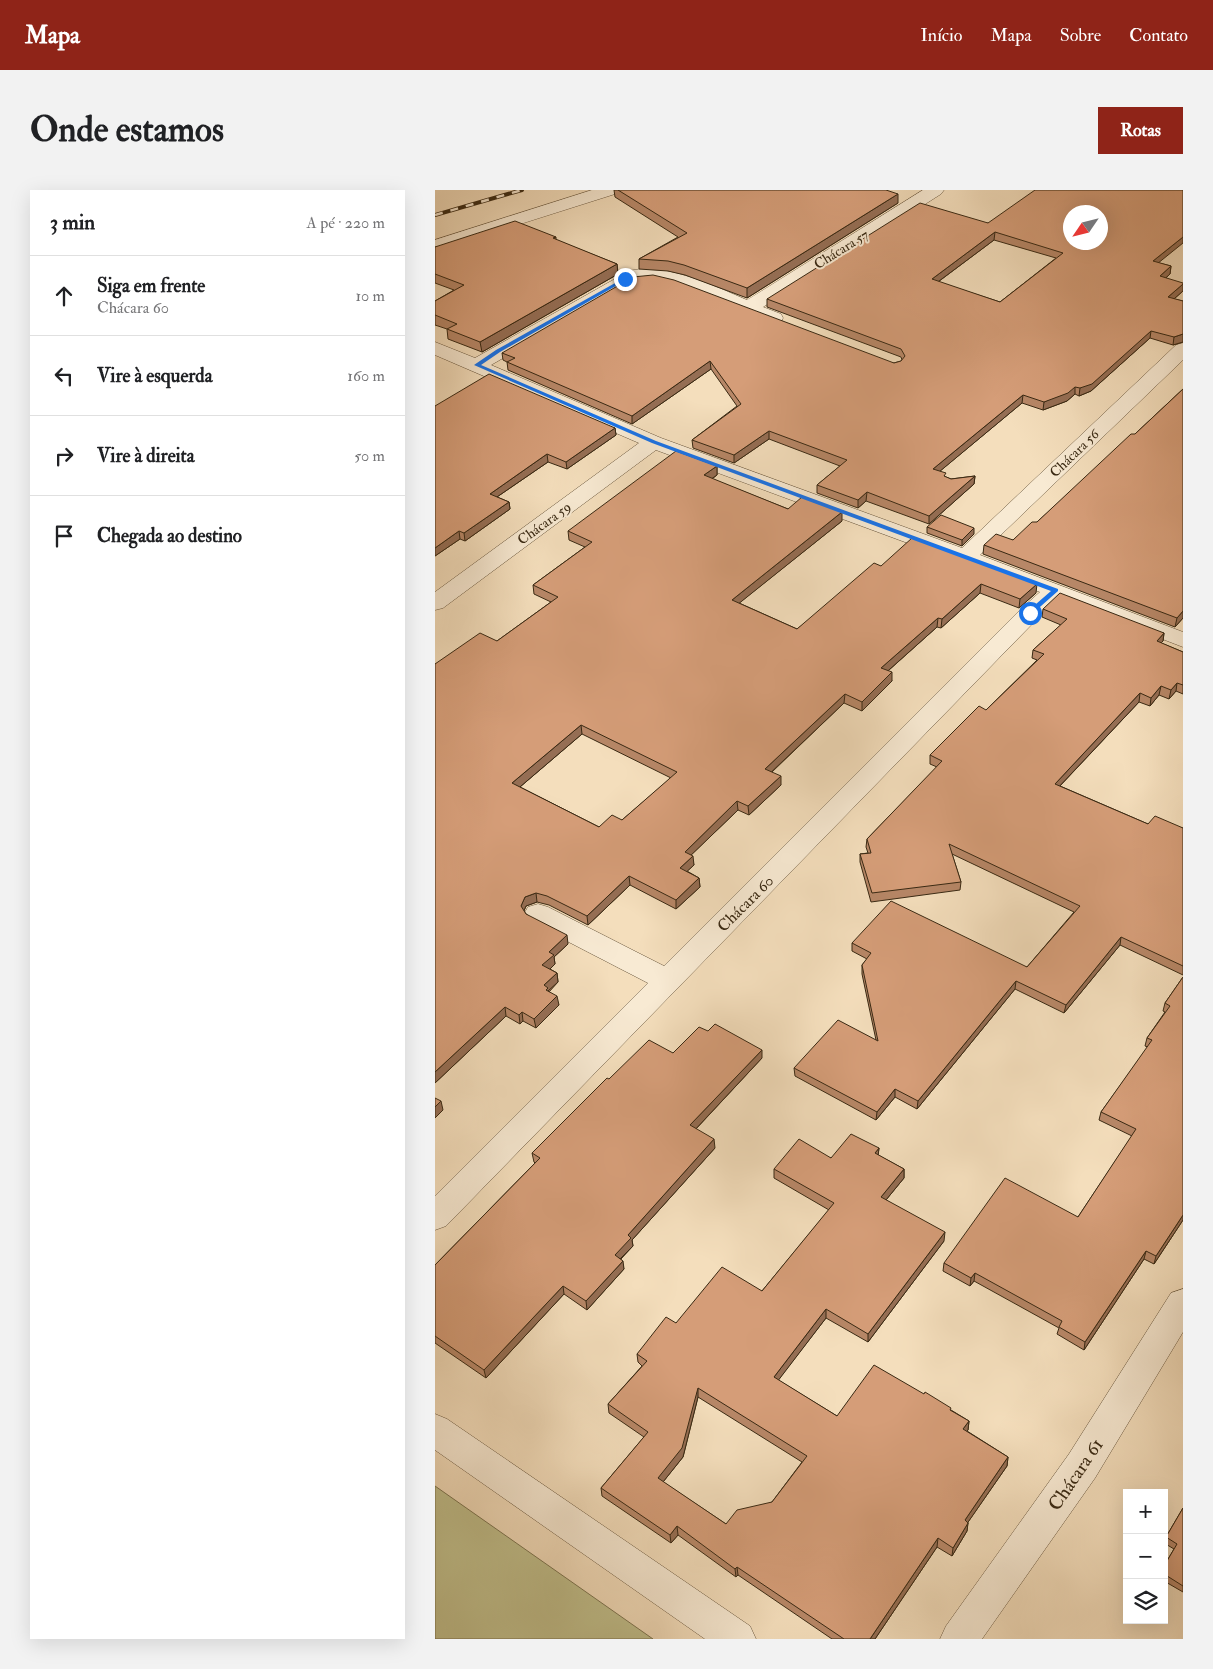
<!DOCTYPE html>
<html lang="pt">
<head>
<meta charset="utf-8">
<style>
  :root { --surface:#fff; --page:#f2f2f2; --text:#202124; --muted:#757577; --line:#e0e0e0; --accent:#8f2418 }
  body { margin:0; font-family:"IM FELL Double Pica",serif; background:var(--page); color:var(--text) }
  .controls { position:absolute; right:15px; bottom:15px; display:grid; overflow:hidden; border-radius:0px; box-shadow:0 5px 20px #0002 }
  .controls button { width:45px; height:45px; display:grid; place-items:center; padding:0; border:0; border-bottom:1px solid var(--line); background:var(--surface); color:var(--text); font:25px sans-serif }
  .compass { position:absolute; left:628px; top:15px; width:45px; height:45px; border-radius:50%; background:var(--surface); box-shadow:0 5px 20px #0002; rotate:235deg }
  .stop { position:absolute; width:15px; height:15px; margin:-11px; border:4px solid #1a73e8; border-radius:50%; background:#fff }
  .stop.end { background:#1a73e8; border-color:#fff; box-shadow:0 1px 5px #0008 }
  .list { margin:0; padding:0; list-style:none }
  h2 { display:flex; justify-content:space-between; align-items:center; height:65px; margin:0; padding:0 20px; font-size:21px }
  h2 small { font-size:16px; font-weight:400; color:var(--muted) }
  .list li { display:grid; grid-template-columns:32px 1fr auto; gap:15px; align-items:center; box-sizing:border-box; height:80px; padding:0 20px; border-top:1px solid var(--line) }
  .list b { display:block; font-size:19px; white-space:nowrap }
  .list p { margin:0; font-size:16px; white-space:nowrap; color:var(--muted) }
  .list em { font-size:16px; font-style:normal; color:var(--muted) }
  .icon { flex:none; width:28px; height:28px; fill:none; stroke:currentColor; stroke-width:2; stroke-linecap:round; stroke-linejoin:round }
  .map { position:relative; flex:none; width:748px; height:1449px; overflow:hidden; border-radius:0px }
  header { display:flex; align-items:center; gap:30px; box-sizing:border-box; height:70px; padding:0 25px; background:var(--accent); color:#fff }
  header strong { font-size:24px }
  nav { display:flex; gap:28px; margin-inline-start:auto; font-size:18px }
  .intro { display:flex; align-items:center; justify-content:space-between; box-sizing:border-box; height:120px; padding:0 30px }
  h1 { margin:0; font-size:35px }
  .button { padding:12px 22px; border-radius:0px; background:var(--accent); color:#fff; font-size:18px; font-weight:700 }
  main { display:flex; gap:30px; padding:0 30px }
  aside { flex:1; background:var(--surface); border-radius:0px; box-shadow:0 5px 20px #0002 }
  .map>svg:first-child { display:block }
  .green { fill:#c1c08d; stroke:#7d7450 }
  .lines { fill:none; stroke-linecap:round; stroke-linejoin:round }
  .minor-casing { stroke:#68563d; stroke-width:1 }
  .minor { fill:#f8ead3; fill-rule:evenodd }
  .rail-casing { stroke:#392913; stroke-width:4 }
  .rail { stroke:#f8ead3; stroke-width:2.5; stroke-dasharray:8; stroke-linecap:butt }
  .wall { fill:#b78767; stroke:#392913; fill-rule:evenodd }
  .shaded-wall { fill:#956e54; stroke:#392913 }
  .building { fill:#d59d78; stroke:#392913; fill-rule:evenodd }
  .route { fill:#1a73e8 }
  .labels { text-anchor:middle; stroke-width:4; stroke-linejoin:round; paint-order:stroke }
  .far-street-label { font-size:14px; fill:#392913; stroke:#f8ead3 }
  .street-label { font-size:16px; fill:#392913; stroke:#f8ead3 }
  .near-street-label { font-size:19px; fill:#392913; stroke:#f8ead3 }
</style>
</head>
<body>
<header>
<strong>Mapa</strong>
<nav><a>Início</a><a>Mapa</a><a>Sobre</a><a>Contato</a></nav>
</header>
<div class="intro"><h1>Onde estamos</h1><a class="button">Rotas</a></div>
<main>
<aside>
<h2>3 min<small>A pé · 220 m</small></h2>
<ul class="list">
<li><svg class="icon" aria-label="ahead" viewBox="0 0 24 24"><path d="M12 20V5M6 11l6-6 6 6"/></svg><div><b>Siga em frente</b><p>Chácara 60</p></div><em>10 m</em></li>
<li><svg class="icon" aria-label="left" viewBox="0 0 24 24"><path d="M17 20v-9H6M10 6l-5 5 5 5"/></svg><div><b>Vire à esquerda</b></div><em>160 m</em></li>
<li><svg class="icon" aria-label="right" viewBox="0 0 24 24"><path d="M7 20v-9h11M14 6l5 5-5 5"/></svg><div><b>Vire à direita</b></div><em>50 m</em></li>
<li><svg class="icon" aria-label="arrive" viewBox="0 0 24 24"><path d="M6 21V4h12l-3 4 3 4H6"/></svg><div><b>Chegada ao destino</b></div></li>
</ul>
</aside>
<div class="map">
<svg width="748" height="1449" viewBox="0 0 748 1449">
  <rect width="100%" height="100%" fill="#f4debc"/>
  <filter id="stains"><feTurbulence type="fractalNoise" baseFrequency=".004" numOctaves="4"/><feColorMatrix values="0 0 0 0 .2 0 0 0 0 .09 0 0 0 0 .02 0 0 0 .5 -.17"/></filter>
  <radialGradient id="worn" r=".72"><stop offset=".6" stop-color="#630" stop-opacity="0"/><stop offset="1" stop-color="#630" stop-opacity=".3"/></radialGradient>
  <path class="green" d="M0 1296 218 1449H0Z"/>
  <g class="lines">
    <g class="minor-casing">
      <path id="minor" d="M157 0H183L180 4 0 61V50Z
        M488 0H509L506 4 328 117 346 124 348 128 346 132 339 134 332 132C292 116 249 90 204 90L56 175 226 248 527 358 741 155 748 153V170L545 365 748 442V457L624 409 603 428 11 1036 0 1040V1006L213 793 93 731 89 724 93 717 103 714 113 717 229 776 587 418 605 402 221 260 8 418 0 420V402L204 253 0 165V152L40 168 194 81C230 72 279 96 312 110Z
        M748 1099V1142L660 1288 547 1449H505L511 1436 634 1264 736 1103Z
        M0 1224 12 1229 315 1436 321 1449H270L0 1260Z"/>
    </g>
    <use href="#minor" class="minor"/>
    <g class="rail-casing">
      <path id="rail" d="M0 25 87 0"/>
    </g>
    <use href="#rail" class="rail"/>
  </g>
  <path class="wall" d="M179 0H451L463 13 312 108 250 85 233 81 204 79V69L243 47 180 7Z
    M553 33 724 73 736 76 735 84 731 88 748 101 739 109 748 111V152L738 155 715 148 656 201 644 206 640 204 632 211 608 220 587 213 505 281 511 287 516 289 540 286 539 294 494 334 431 311 423 318 382 303V295L405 276 334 249 299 273 258 258 257 250 302 216 276 179 197 234 73 180 72 172 68 170 67 163 459 173 466 171 467 170 466 167 332 117V109ZM559 50 621 68 565 112 503 92Z
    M121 47V50L182 74 183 84 47 162 13 149 12 139 0 135V111L19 100 0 93V57Z
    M748 199V428L740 437 548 364 549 355 578 350 602 332 700 244Z
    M0 216 180 238 181 245 132 279 113 272 62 307 74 312 75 319 30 351 25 349 0 366Z
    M282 276V285L277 289 353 319 407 331 304 413 362 439 446 376 601 403 584 418 545 403 506 438 502 437 453 481 457 491 427 521 409 513 337 582 346 595 314 625 303 620 256 665 259 675 252 681 264 688 265 697 241 719 195 695 153 735 114 715 102 712 91 716 89 721 91 724 133 754 119 767 120 774 115 779 122 783 123 792 114 802 124 815 101 838 88 831 85 834 71 826 0 893V474L62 451 116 412 99 404 98 395 150 357 134 350 133 341ZM147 544 236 588 187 630 164 637 85 597Z
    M492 337 539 344 527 356 492 343Z
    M608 419 729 443 728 451 726 453 748 462V504L741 501 734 509 724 505 715 516 704 512 625 596 713 634 748 638V785L685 755 629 823 580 799 482 919 460 907 441 930 360 886 359 878 441 850 427 784V775L432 769 417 761V753L592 777 639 722 517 664 526 692 525 700 436 712 425 672V664L433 663 431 657 432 649 502 577 495 574V565L551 520 602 470 597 468 598 460 626 435 607 427Z
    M748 787V1030L719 1074 709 1069 649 1160 622 1144 624 1138 539 1091 535 1096 508 1081 509 1073 643 1027 697 946 664 930 666 922 713 857 710 856 712 848 730 822 728 821 730 813Z
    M238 863 327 868 261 939 280 958 197 1050 198 1056 186 1069 189 1079 152 1120 129 1104 51 1188 0 1153V1075L100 973 99 972 97 963 174 889Z
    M444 958 443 965 469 979V988L451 1010 509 1051 433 1152 391 1128 343 1190 402 1226 516 1220 534 1231 533 1240 532 1241 573 1267 572 1276 533 1332 532 1341 517 1366 502 1357 440 1449H397L303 1385 301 1387 243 1345 236 1353 167 1306 166 1298 209 1247 174 1223 173 1214 207 1176 203 1172 202 1164 241 1133 327 1101 394 1020 339 988V979ZM263 1207 367 1272 337 1312 291 1334 228 1292 248 1267Z
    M748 1318V1402L729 1391V1376L739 1359 729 1353V1352L731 1347Z"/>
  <path class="shaded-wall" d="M463 4V13L312 108V98Z
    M560 42 559 50 496 97 497 89Z
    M748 47V53L717 78 718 71Z
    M182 74 183 84 47 162 45 152Z
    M736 76 735 84 724 94 725 86Z
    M748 94V101L732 115 733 107Z
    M716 141 715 148 656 201 644 206 645 198Z
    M748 144V152L738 155 739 147Z
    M275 171 276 179 197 234V226Z
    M640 197V204L632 211 608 220 609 212Z
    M588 205 587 213 498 287V279Z
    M180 238 181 245 132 279 131 272Z
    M334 241V249L299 273V265Z
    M112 264 113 272 56 311 55 304Z
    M282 276V285L269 294V285Z
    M540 286 539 294 494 334V326Z
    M432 302 431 311 423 318V310Z
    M74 312 75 319 30 351 29 343Z
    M407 322V331L297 419V410Z
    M539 338V344L527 356V350Z
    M24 341 25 349 0 366V358Z
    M546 394 545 403 506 438 507 429Z
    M602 394 601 403 584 418 585 409Z
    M748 421V428L740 437 742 428Z
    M503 428 502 437 446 487V478Z
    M729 443 728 451 720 459 722 451Z
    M457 482V491L427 521V512Z
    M742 493 741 501 734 509 736 500Z
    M726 496 724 505 715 516 716 508Z
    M705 503 704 512 619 602 620 594Z
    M410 504 409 513 330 588V579Z
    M146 535 147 544 79 602 77 593Z
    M346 586V595L314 625 313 616Z
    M302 611 303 620 250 671V662Z
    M258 666 259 675 246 687 245 678Z
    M194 686 195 695 153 735 152 726Z
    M264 688 265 697 241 719V710Z
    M101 703 102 712 91 716 87 725 86 716 90 707Z
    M132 745 133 754 119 767 120 774 109 785 107 775 114 762Z
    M686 747 685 755 629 823 631 815Z
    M122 783 123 792 113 801 114 807 109 795Z
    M581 791 580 799 482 919 483 911Z
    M122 806 124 815 101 838 99 829Z
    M70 817 71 826 0 893V882Z
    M87 822 88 831 85 834 84 825Z
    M327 860V868L256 944 255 935Z
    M460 899V907L441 930 442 922Z
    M6 911 8 920 0 928V917Z
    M279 949 280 958 197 1050 198 1056 181 1073 180 1065 193 1045Z
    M444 958 443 967 440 963Z
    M469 979V988L446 1016V1007Z
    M748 1025V1030L719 1074 721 1066Z
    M510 1042 509 1051 433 1152V1144Z
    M711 1061 709 1069 649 1160 650 1152Z
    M188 1071 189 1079 152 1120 151 1111Z
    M540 1083 539 1091 535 1096 536 1088Z
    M128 1096 129 1104 51 1188 49 1180Z
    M391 1119V1128L339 1196V1187Z
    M263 1198V1207L248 1267 224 1297 223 1288Z
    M534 1231 533 1240 527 1247 528 1239Z
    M573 1267 572 1276 529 1338 530 1330Z
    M533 1333 532 1341 517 1366 518 1358Z
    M242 1336 243 1345 236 1353 235 1345Z
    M503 1348 502 1357 440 1449H435Z
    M302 1377 303 1385 301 1387 300 1379Z"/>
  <path class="building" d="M183 0H451L463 4 312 98 249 75 233 71 204 69 252 43Z
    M600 0H748V47L718 71 736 76 725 86 748 93V94L733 107 748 111V144L739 147 716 141 657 194 645 198 640 197 633 203 609 212 588 205 498 279 511 283 509 286 516 289 540 286 494 326 432 302 423 310 382 295 412 270 334 241 299 265 257 250 306 214 275 171 197 226 72 172 80 168 67 163 198 87 218 85 239 90 459 173 466 171 470 166 466 159 332 109 485 13 553 33ZM636 22H666V52H636ZM560 42 628 63 565 112 497 89Z
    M80 31 121 47 118 48 182 74 45 152 12 139 22 134 0 125V111L29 95 0 84V57Z
    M54 184 180 238 131 272 112 264 55 304 74 312 29 343 24 341 0 358V216Z
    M748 199V421L742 428 549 355 561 344 578 350 597 332H602L696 244H700Z
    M241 261 282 276 269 285 353 319 367 307 407 322 297 410 362 439 439 373 446 376 477 348 602 394 585 409 546 394 507 429 503 428 446 478 457 482 427 512 410 504 330 579 346 586 313 616 302 611 250 662 258 666 245 678 264 688 241 710 194 686 152 726 112 706 101 703 90 707 86 716 91 724 132 745 114 762 119 765 107 775 122 783 109 795 113 798 111 800 122 806 99 829 87 822 84 825 70 817 0 882V474L45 443 62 451 123 407 98 395 157 352 133 341ZM146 535 242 582 187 630 177 625 164 637 77 593Z
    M506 325 539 338 527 350 492 337Z
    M625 403 729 443 722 451 748 462V495L742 493 736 500 726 496 716 508 705 503 620 594 713 634 720 626 748 638V776L686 747 631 815 581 791 483 911 460 899 442 922 359 878 403 830 443 851 427 775 436 763 417 753 456 711 592 777 645 716 514 654 526 692 437 703 425 664 436 663 432 649 507 571 495 565 544 516 551 520 609 464 598 460 632 429 608 419Z
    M748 787V1025L721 1066 711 1061 650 1152 624 1137 627 1131 540 1083 536 1088 509 1073 570 988 643 1027 701 939 666 922 717 850 712 848 735 816 730 813Z
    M280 834 327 860 255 935 279 949 193 1045 196 1048 180 1065 188 1071 151 1111 128 1096 49 1180 0 1146V1075L105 968 97 963 172 888 174 889 214 850 238 863 264 837 273 841Z
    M0 908 6 911 0 917Z
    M416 944 444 958 440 963 469 979 446 1007 510 1042 433 1144 391 1119 339 1187 402 1226 439 1175 489 1204 490 1202 516 1218 515 1220 534 1231 528 1239 573 1267 530 1330 533 1333 518 1358 503 1348 435 1449H409L302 1377 300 1379 242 1336 235 1345 166 1298 213 1242 173 1214 212 1171 202 1164 231 1127 241 1133 287 1077 327 1101 399 1013 339 979 364 949 396 968ZM263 1198 372 1266 337 1312 302 1320 291 1334 223 1288 247 1258Z
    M748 1318V1396L729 1384V1376L742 1354 731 1347Z"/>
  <path class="route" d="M189 88 193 89 65 162 46 175 221 251 623 399V401L597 424H593V421L616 401 217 253 39 175 61 160Z"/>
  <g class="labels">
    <g class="far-street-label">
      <text transform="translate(406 59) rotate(-32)" y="5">Chácara 57</text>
      <text transform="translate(639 263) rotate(-44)" y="5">Chácara 56</text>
      <text transform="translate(109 333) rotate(-36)" y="5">Chácara 59</text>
    </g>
    <g class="street-label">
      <text transform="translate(310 713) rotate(-45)" y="6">Chácara 60</text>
    </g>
    <g class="near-street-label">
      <text transform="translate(640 1284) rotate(-56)" y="7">Chácara 61</text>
    </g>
  </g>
  <rect width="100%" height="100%" filter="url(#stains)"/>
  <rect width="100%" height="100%" fill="url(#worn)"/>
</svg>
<div class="controls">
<button>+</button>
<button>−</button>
<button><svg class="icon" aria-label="layers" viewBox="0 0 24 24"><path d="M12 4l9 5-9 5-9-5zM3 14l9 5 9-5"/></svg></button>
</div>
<svg class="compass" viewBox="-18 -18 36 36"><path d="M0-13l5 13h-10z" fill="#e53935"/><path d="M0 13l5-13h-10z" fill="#757577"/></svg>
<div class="stop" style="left:595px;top:423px"></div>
<div class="stop end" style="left:190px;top:89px"></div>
</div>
</main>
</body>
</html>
